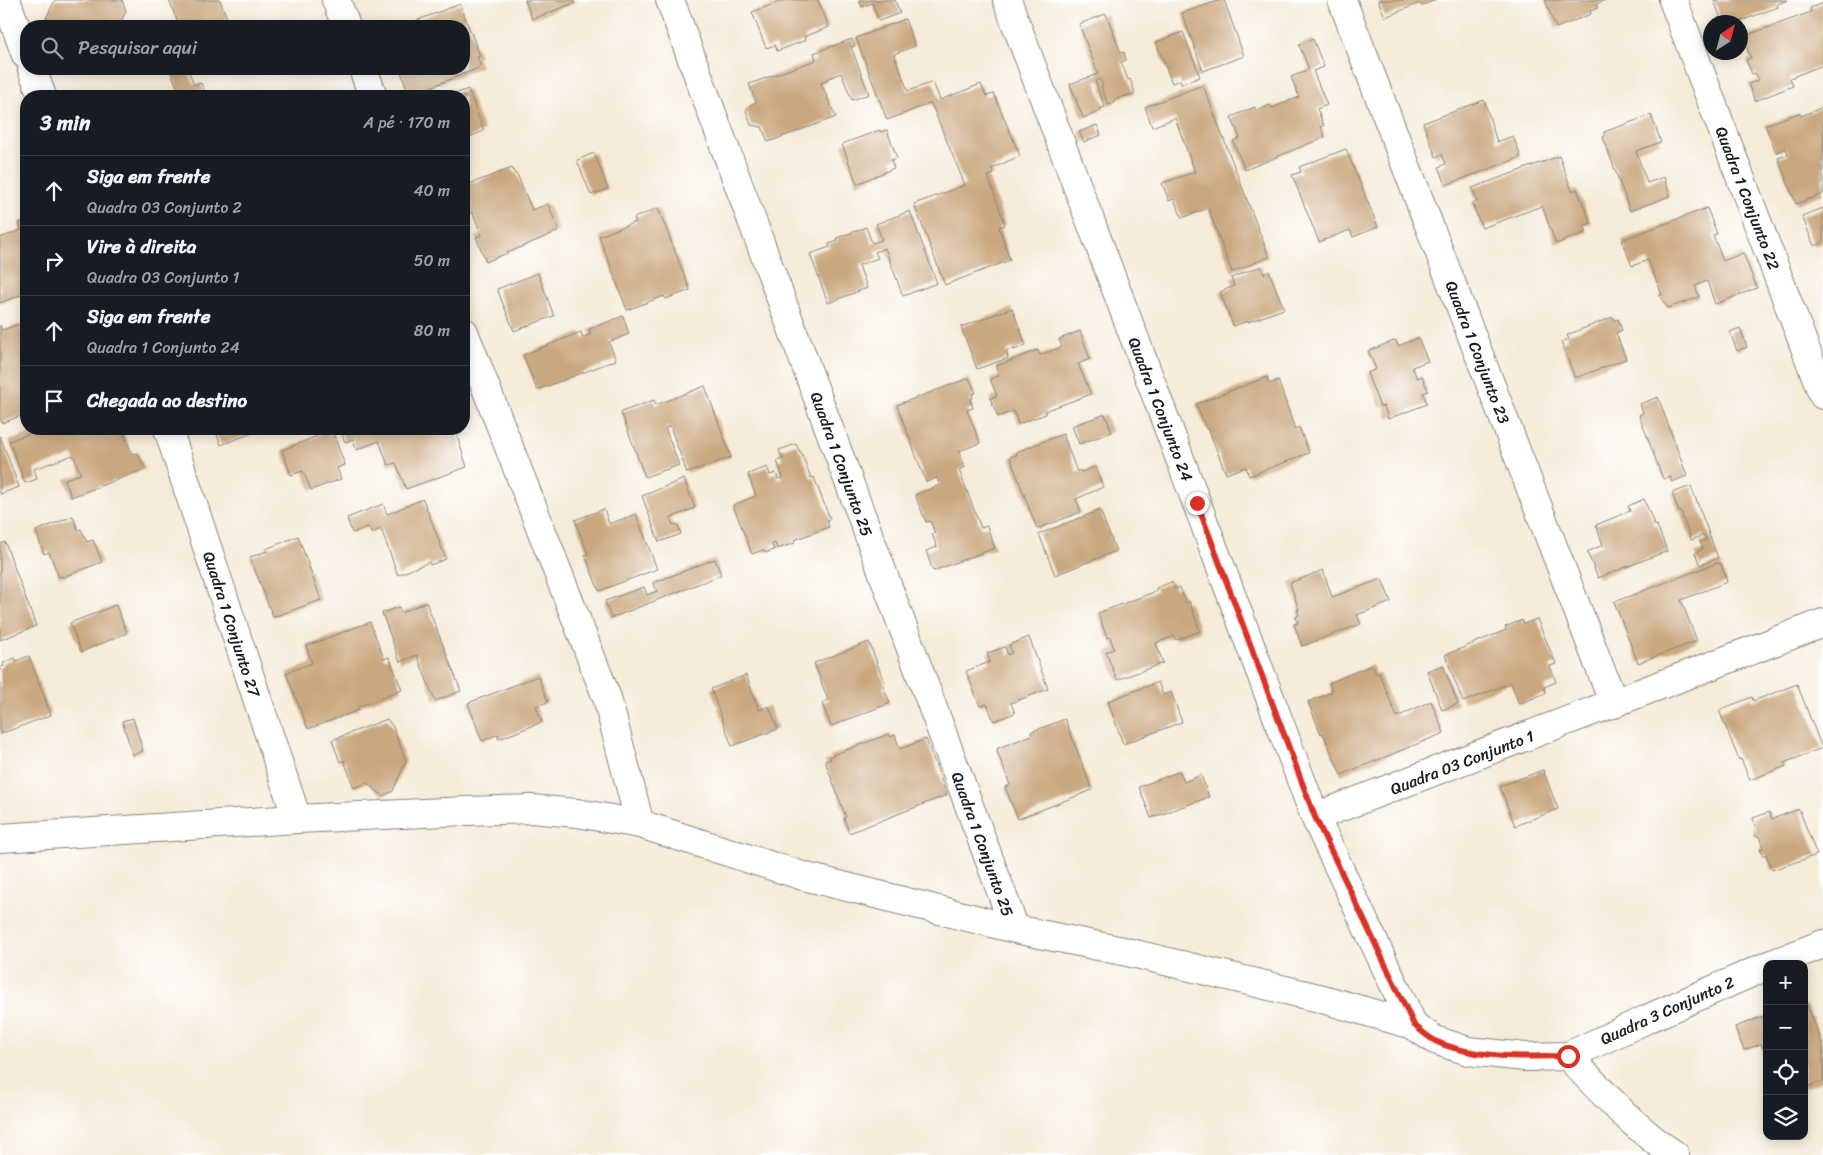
<!DOCTYPE html>
<html lang="pt">
<head>
<meta charset="utf-8">
<style>
  :root { --surface:#171b24; --page:#20242c; --text:#f1f3f6; --muted:#9ea1a6; --line:#363941 }
  body { margin:0; font-family:Sriracha,sans-serif; background:var(--page); color:var(--text) }
  .controls { position:absolute; right:15px; bottom:15px; display:grid; overflow:hidden; border-radius:10px; box-shadow:0 2px 12px #0003 }
  .controls button { width:45px; height:45px; display:grid; place-items:center; padding:0; border:0; border-bottom:1px solid var(--line); background:var(--surface); color:var(--text); font:25px sans-serif }
  .compass { position:absolute; left:1703px; top:15px; width:45px; height:45px; border-radius:50%; background:var(--surface); box-shadow:0 2px 12px #0003; rotate:36deg }
  .stop { position:absolute; width:15px; height:15px; margin:-11px; border:4px solid #d93025; border-radius:50%; background:#fff }
  .stop.end { background:#d93025; border-color:#fff; box-shadow:0 1px 5px #0008 }
  .list { margin:0; padding:0; list-style:none }
  h2 { display:flex; justify-content:space-between; align-items:center; height:65px; margin:0; padding:0 20px; font-size:21px }
  h2 small { font-size:16px; font-weight:400; color:var(--muted) }
  .list li { display:grid; grid-template-columns:32px 1fr auto; gap:15px; align-items:center; box-sizing:border-box; height:70px; padding:0 20px; border-top:1px solid var(--line) }
  .list b { display:block; font-size:19px; white-space:nowrap }
  .list p { margin:0; font-size:16px; white-space:nowrap; color:var(--muted) }
  .list em { font-size:16px; font-style:normal; color:var(--muted) }
  .icon { flex:none; width:28px; height:28px; fill:none; stroke:currentColor; stroke-width:2; stroke-linecap:round; stroke-linejoin:round }
  .map { position:relative; flex:none; width:1823px; height:1155px; overflow:hidden }
  .search { position:absolute; background:var(--surface); box-shadow:0 2px 12px #0003; left:20px; top:20px; width:450px; height:55px; display:flex; align-items:center; gap:12px; box-sizing:border-box; padding:0 18px; border-radius:20px; color:var(--muted); font-size:19px }
  .panel { position:absolute; background:var(--surface); box-shadow:0 2px 12px #0003; left:20px; top:90px; width:450px; height:345px; border-radius:20px }
  .map>svg:first-child { display:block }
  .building { fill:#caa87f }
  .lines { fill:none; stroke-linecap:round; stroke-linejoin:round }
  .minor-casing { stroke:#88847a; stroke-width:30 }
  .minor { stroke:#fff; stroke-width:28 }
  .route { stroke:#d93025; stroke-width:6 }
  .labels { text-anchor:middle; stroke-width:4.5; stroke-linejoin:round; paint-order:stroke }
  .street-label { font-size:16px; fill:#1c1c1c; stroke:#fff }
</style>
</head>
<body>
<div class="map">
<svg width="1823" height="1155" viewBox="0 0 1823 1155">
  <rect width="100%" height="100%" fill="#fff"/>
  <filter id="ink" filterUnits="userSpaceOnUse"><feTurbulence type="fractalNoise" baseFrequency=".02" numOctaves="2"/><feDisplacementMap in="SourceGraphic" scale="10" xChannelSelector="R" yChannelSelector="G"/><feConvolveMatrix kernelMatrix="1 2 1 2 8 2 1 2 1" color-interpolation-filters="sRGB"/></filter>
  <filter id="wash" filterUnits="userSpaceOnUse"><feTurbulence type="fractalNoise" baseFrequency=".0096" numOctaves="4" result="noise"/><feDisplacementMap in="SourceGraphic" scale="20" xChannelSelector="R" yChannelSelector="G"/><feGaussianBlur stdDeviation="1.12" result="paint"/><feColorMatrix in="noise" values="0 0 0 0 0 0 0 0 0 0 0 0 0 0 0 0 0 1.4 0 .05"/><feComposite in="paint" operator="in"/></filter>
  <g filter="url(#wash)">
    <rect width="100%" height="100%" fill="#f5ebd8"/>
    <g id="blocks">
      <path class="building" d="M55 0H122L126 11 119 26H60L46 18Z
        M169 0H220L228 21 214 26H179Z
        M525 0H573L575 3 532 19Z
        M785 0H818L829 27 804 37 806 40 777 51 775 45 766 48 752 12Z
        M859 0H895L900 13 879 21 872 3 862 7Z
        M1221 0H1224L1244 56 1203 71 1182 13Z
        M1378 0H1435L1421 6 1420 3 1385 17Z
        M1545 0H1606L1596 4 1598 8 1590 11 1591 14 1556 28Z
        M1714 0H1788L1777 4 1778 7 1738 22H1722Z
        M1823 3V65L1790 78 1793 86 1755 101 1748 84 1759 80 1755 73 1752 74 1750 69 1746 60 1751 58 1742 37 1811 12 1810 8Z
        M460 4 480 56 477 57 481 67 421 91 419 87 407 89 400 69H464V26H402Z
        M1106 14 1121 53 1124 52 1126 60 1121 62 1128 80 1130 79 1135 93 1114 100 1115 103 1108 105 1101 87 1103 86 1100 79 1095 81 1105 107 1100 109 1101 111 1083 118 1070 84 1098 74 1079 24Z
        M905 19 915 46 894 54 908 91 933 82 940 100 981 84 986 96 994 94 1020 156 991 169 994 174 988 176 1005 225 999 227 1010 260 945 285 914 204 965 185 931 103 887 120 856 38Z
        M1183 32 1200 77 1181 84 1180 80 1172 83 1156 42Z
        M852 39 855 46 851 47 869 94 852 100 841 73 826 79 827 81 821 83 836 117 768 142 762 127 751 125 746 110 750 105 756 102 749 84 816 60 814 53Z
        M1313 39 1324 67 1313 71 1327 105 1317 109 1324 126 1321 127 1325 137 1245 170 1233 141 1240 138 1231 117 1255 107 1256 111 1271 105 1272 108 1299 97 1291 77 1309 69 1299 45Z
        M170 69H198L189 72 194 85 201 83 206 96H180Z
        M1203 85 1269 257 1232 272 1208 208 1182 218 1174 199 1169 201 1162 183 1195 172 1175 118 1152 127 1145 107Z
        M468 89 484 131 464 139V96H450Z
        M1484 100 1497 142 1513 136 1521 157 1446 185 1439 167 1446 164 1442 154 1436 157 1423 123Z
        M1823 107V194L1796 204 1778 158 1788 155 1786 148 1776 152 1765 125 1799 113 1801 116Z
        M1651 115 1661 142 1636 151 1647 183 1664 177 1670 196 1630 211 1603 137 1605 136 1604 132Z
        M1097 125 1101 135 1084 142 1079 132Z
        M880 130V132L887 130 897 158 891 160 894 168 857 184 842 144Z
        M1346 149 1378 227 1353 237 1350 230 1319 242 1292 175 1301 172 1299 167Z
        M594 153 608 189 591 195 577 160Z
        M1559 156 1572 191 1577 189 1591 223 1584 226 1587 232 1556 244 1542 206 1482 228 1472 203 1477 202 1472 188Z
        M512 168 515 174H517L532 210 548 204 559 231 486 262 476 237 482 235 472 212 468 214 464 205V186Z
        M658 208 690 290 666 299 664 296 627 310 599 236 636 222 634 218Z
        M1707 208 1717 234 1713 235 1723 261 1743 253 1757 288 1715 304 1707 281 1695 286 1699 297 1668 308 1659 296 1662 295 1648 260 1632 266 1622 240Z
        M1823 208V243L1814 246 1802 216Z
        M910 211 937 283 903 296 885 248 875 252 878 258 859 265 867 288 828 303 810 254 830 247 829 244 838 241 837 238 866 227 872 243 882 240 876 224Z
        M26 220V293L0 303V238L21 230 19 223Z
        M1261 266 1264 274 1269 271 1284 309 1248 322V321L1233 326 1220 292 1234 286 1231 278Z
        M538 273 554 316 514 331 497 289Z
        M1012 308 1026 345 1014 350 1013 348 1006 351 1008 358 977 369 961 327Z
        M623 316 629 334 609 342 616 360 537 390 523 355 581 332 583 338 591 334 589 329Z
        M1613 317 1615 321 1618 319 1622 330 1616 333 1626 359 1575 378 1561 342 1569 339 1567 335Z
        M20 324 26 342V423L23 415 2 423 0 418V325L2 330Z
        M1740 328 1747 347 1737 351 1730 332Z
        M1080 331 1090 359 1078 364 1091 394 1045 411 1046 414 1018 424 1014 411 998 417 990 398 997 396 990 379 999 376 996 366 1038 350 1040 355 1062 347 1059 339Z
        M1418 338 1428 361 1412 367 1417 378 1422 376 1423 378 1428 391 1423 393 1427 404 1388 419 1384 406 1380 407 1367 373 1376 369 1368 351 1396 340 1398 346Z
        M1267 377 1269 384 1278 380 1295 429 1299 427 1309 453 1249 476 1246 467 1226 474 1208 428 1206 429 1196 404Z
        M969 378 976 393 972 394 973 398 970 399 973 408 967 410 980 443 959 451 965 467 959 470 981 528 987 526 995 548 933 571 926 551 937 547 932 534 935 533 930 521 926 522 915 495 940 485 937 478 926 482 897 405Z
        M705 386 731 457 687 473 670 426 665 428 679 465 645 477 621 412 654 400 656 405Z
        M1658 397 1687 476 1672 482 1670 476 1663 479 1639 415 1643 413 1640 404Z
        M1105 414 1112 432 1079 444 1072 426Z
        M42 429H122L132 454 138 453 145 469 71 497 65 479 81 474 73 455 34 469 37 479 25 483 9 441Z
        M215 429H263L221 445Z
        M340 429H461L462 433 457 436 467 467 406 489 396 463 388 465 379 441 356 450 353 439 345 442Z
        M325 433 326 435 333 433 345 465 337 468 341 479 311 490 303 471 291 475 282 450Z
        M1063 434 1077 472 1080 470 1081 472 1095 467 1103 487 1076 499 1081 512 1037 529 1010 457 1017 455 1016 452Z
        M0 436 19 487 0 494Z
        M796 444 800 452H801L811 478 814 477 815 480 830 519 827 521 829 527 794 540 795 543 777 549 775 543 772 544 774 550 765 553 763 550 752 554 733 505 756 496 748 474 767 467 770 475 776 473 778 479 783 478 777 461 783 459 779 450Z
        M684 479 695 508 670 518 673 525 677 524 681 534 659 542 642 496Z
        M1691 486 1718 558 1700 565 1695 553 1703 549 1700 542 1706 540 1704 535 1691 540 1681 512H1679L1672 493Z
        M423 499 446 559 430 565 429 562 398 575 381 529 371 533 368 527 352 533 347 518 383 504 387 514Z
        M1644 499 1655 526 1657 525 1667 551 1598 578 1587 552 1603 545 1596 525 1630 511 1628 506Z
        M604 509 609 524 636 514 657 569 599 591 585 555 588 554 575 520Z
        M1100 510 1116 551 1055 575 1039 534Z
        M73 516 78 530 81 529 87 542 93 540 102 562 63 577 62 576 59 577 49 552 44 554 36 531Z
        M298 536 321 600 273 617 250 557 267 551 266 549Z
        M5 542 36 626 0 640V544Z
        M715 559 721 575 611 618 605 601 644 587 647 595 657 591 653 583Z
        M1717 563 1721 564 1727 582 1681 600 1697 641 1638 663 1614 602Z
        M1323 570 1332 597 1382 579 1391 602 1357 615 1361 624 1302 646 1294 624 1298 623 1296 617 1299 615 1297 610H1299L1290 583Z
        M1172 582 1175 589 1180 587 1186 603 1189 601 1200 631 1176 640 1174 636 1156 643 1163 663 1117 680 1106 652 1114 649 1110 637 1107 638 1098 613 1157 591 1156 588Z
        M426 602 461 691 435 701 417 655 400 662 382 613 399 607 401 613Z
        M116 605 127 633 81 652 70 623Z
        M1537 619 1556 664 1550 666 1556 682 1544 687 1546 693 1519 704 1511 683 1463 702 1445 655 1506 630 1505 627 1522 620 1524 624Z
        M370 622 384 659 389 657 402 690 358 707 359 710 308 729 286 673 312 663 306 646Z
        M1029 637 1048 689 1011 703 1015 713 994 721 987 704 980 706 966 671 990 662 987 653 1005 647 1008 655 1012 653 1009 645Z
        M869 642 885 684 883 686 890 703 831 726 822 703 828 700 814 663Z
        M29 656 51 715 0 734V667L4 666 3 663 15 658 16 661Z
        M1372 665 1376 674 1379 673 1397 717 1431 701 1444 733 1341 775 1323 733 1321 734 1308 702 1332 692 1329 683Z
        M1443 665 1458 704 1442 710 1427 671Z
        M746 675 759 710 769 706 778 729 732 746 711 689Z
        M538 676 548 702 536 706 542 722 499 739 498 734 482 741 468 703Z
        M1158 682 1163 695 1171 692 1182 722 1123 744 1108 701Z
        M1797 684 1822 748 1784 763 1786 766 1750 780 1741 759 1739 760 1719 710 1752 697 1753 701Z
        M133 718 143 751 133 755 122 721Z
        M387 719 393 727 406 761 393 791 383 796 367 783 354 788 344 760 340 762 332 740Z
        M1065 719 1092 790 1018 819 1005 787 1010 785 997 751 998 748 1032 735 1031 732Z
        M889 734 891 737 895 735 900 749 926 739 947 795 849 833 844 818 846 817 825 761 831 759 830 756Z
        M1543 770 1558 809 1515 826 1500 787 1503 785Z
        M1180 771 1184 782 1201 775 1209 797 1151 818 1139 787Z
        M1799 809 1817 855 1772 870 1766 854 1763 856 1760 849 1763 848 1759 836 1756 837 1754 831 1756 830 1753 818 1769 812 1772 819Z
        M1807 1005 1823 1045V1081L1804 1088V1006Z
        M1767 1015V1059L1761 1044 1744 1050 1735 1027Z"/>
    </g>
  </g>
  <g filter="url(#ink)">
    <use href="#blocks" fill-opacity="0" stroke="#88847a" stroke-width="1"/>
    <g class="lines">
      <g class="minor-casing">
        <path id="minor" d="M6 0 26 55
          M336 0 346 26
          M670 0 1015 929
          M1007 0 1315 817 1413 1025
          M1342 0 1614 704
          M1673 0 1823 395
          M32 69 42 96
          M363 69 373 96
          M464 332 607 698 640 824
          M168 429 297 819
          M1315 817 1823 623
          M0 838 297 819 466 811 531 809 577 813 640 824 803 876 1015 929 1123 951 1319 998 1413 1025 1435 1040 1468 1051 1525 1057 1568 1056 1647 1019 1767 966
          M1772 964 1823 944
          M1568 1056C1602 1092 1634 1128 1675 1155"/>
      </g>
      <use href="#minor" class="minor"/>
    </g>
  </g>
  <g class="lines" filter="url(#ink)">
    <path class="route" d="M1197 503 1315 817 1414 1025C1420 1030 1428 1037 1435 1041 1474 1059 1527 1057 1568 1056"/>
  </g>
  <g class="labels">
    <g class="street-label">
      <text transform="translate(1748 198) rotate(69)" y="6">Quadra 1 Conjunto 22</text>
      <text transform="translate(1478 352) rotate(69)" y="6">Quadra 1 Conjunto 23</text>
      <text transform="translate(1161 409) rotate(69)" y="6">Quadra 1 Conjunto 24</text>
      <text transform="translate(842 464) rotate(70)" y="6">Quadra 1 Conjunto 25</text>
      <text transform="translate(232 624) rotate(72)" y="6">Quadra 1 Conjunto 27</text>
      <text transform="translate(1462 762) rotate(-21)" y="6">Quadra 03 Conjunto 1</text>
      <text transform="translate(983 844) rotate(70)" y="6">Quadra 1 Conjunto 25</text>
      <text transform="translate(1667 1010) rotate(-24)" y="6">Quadra 3 Conjunto 2</text>
    </g>
  </g>
</svg>
<div class="controls">
<button>+</button>
<button>−</button>
<button><svg class="icon" aria-label="locate" viewBox="0 0 24 24"><circle cx="12" cy="12" r="6"/><path d="M12 2v4M12 18v4M2 12h4M18 12h4"/></svg></button>
<button><svg class="icon" aria-label="layers" viewBox="0 0 24 24"><path d="M12 4l9 5-9 5-9-5zM3 14l9 5 9-5"/></svg></button>
</div>
<svg class="compass" viewBox="-18 -18 36 36"><path d="M0-13l5 13h-10z" fill="#e53935"/><path d="M0 13l5-13h-10z" fill="#9ea1a6"/></svg>
<div class="stop" style="left:1568px;top:1056px"></div>
<div class="stop end" style="left:1197px;top:503px"></div>
<div class="search"><svg class="icon" aria-label="search" viewBox="0 0 24 24"><circle cx="10" cy="10" r="6"/><path d="M15 15l6 6"/></svg>Pesquisar aqui</div>
<section class="panel">
<h2>3 min<small>A pé · 170 m</small></h2>
<ul class="list">
<li><svg class="icon" aria-label="ahead" viewBox="0 0 24 24"><path d="M12 20V5M6 11l6-6 6 6"/></svg><div><b>Siga em frente</b><p>Quadra 03 Conjunto 2</p></div><em>40 m</em></li>
<li><svg class="icon" aria-label="right" viewBox="0 0 24 24"><path d="M7 20v-9h11M14 6l5 5-5 5"/></svg><div><b>Vire à direita</b><p>Quadra 03 Conjunto 1</p></div><em>50 m</em></li>
<li><svg class="icon" aria-label="ahead" viewBox="0 0 24 24"><path d="M12 20V5M6 11l6-6 6 6"/></svg><div><b>Siga em frente</b><p>Quadra 1 Conjunto 24</p></div><em>80 m</em></li>
<li><svg class="icon" aria-label="arrive" viewBox="0 0 24 24"><path d="M6 21V4h12l-3 4 3 4H6"/></svg><div><b>Chegada ao destino</b></div></li>
</ul>
</section>
</div>
</body>
</html>
